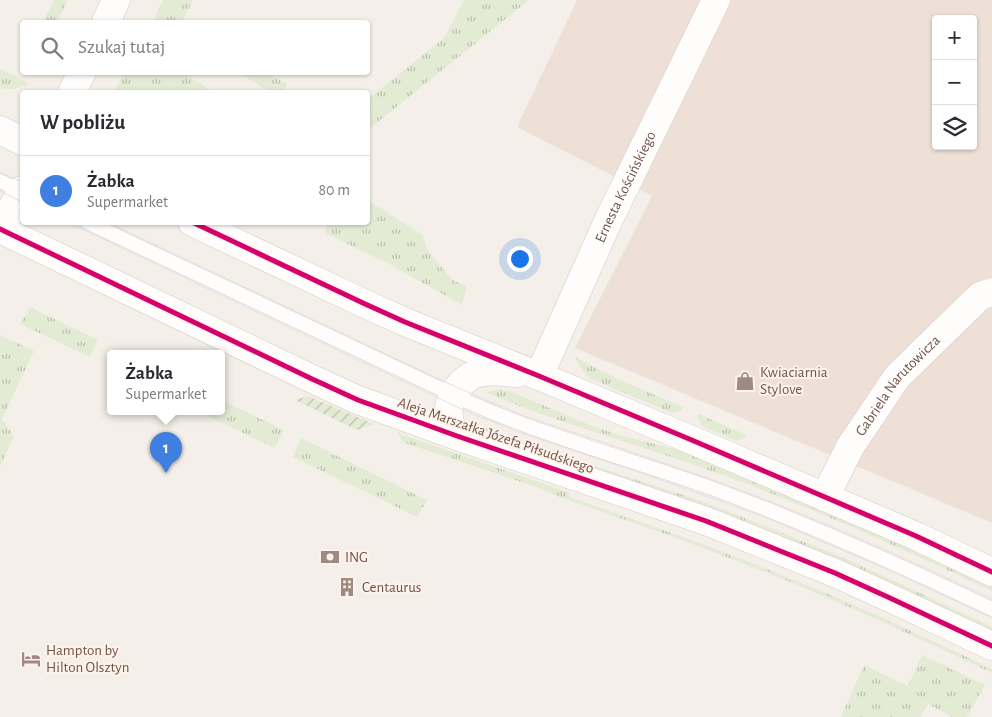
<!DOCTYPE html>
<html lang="pl">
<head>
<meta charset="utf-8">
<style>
  :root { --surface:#fff; --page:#f2f2f3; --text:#2b2b33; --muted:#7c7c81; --line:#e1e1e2; --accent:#b45309 }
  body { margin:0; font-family:"Alegreya Sans",sans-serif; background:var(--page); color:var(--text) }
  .controls { position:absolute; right:15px; top:15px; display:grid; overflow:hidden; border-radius:5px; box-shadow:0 1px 4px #0004 }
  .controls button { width:45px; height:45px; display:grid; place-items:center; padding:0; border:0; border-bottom:1px solid var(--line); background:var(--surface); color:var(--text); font:25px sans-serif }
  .you { position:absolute; left:519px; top:258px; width:18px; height:18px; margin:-12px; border:4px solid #fff; border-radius:50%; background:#1a73e8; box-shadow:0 0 0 8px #1a73e833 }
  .badge { display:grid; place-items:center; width:32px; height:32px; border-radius:50%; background:var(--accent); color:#fff; font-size:16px; font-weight:700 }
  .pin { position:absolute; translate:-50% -41px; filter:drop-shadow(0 1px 2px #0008) }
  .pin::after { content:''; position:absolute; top:26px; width:18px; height:15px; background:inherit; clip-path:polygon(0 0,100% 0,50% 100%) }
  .popup { position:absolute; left:107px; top:350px; width:118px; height:65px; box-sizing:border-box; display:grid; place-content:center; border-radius:5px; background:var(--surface); filter:drop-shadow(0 1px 4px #0005); font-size:16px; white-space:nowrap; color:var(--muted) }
  .popup b { font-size:19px; color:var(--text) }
  .popup::after { content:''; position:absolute; left:50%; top:100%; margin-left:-10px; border:10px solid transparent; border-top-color:var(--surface) }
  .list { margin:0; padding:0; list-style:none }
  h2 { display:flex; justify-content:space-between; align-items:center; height:65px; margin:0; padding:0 20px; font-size:21px }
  h2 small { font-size:16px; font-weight:400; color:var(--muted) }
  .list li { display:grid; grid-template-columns:32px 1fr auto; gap:15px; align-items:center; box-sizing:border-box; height:70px; padding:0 20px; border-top:1px solid var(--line) }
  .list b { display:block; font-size:19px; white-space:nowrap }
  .list p { margin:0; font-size:16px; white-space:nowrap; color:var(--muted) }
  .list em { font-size:16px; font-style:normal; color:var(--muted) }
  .icon { flex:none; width:28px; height:28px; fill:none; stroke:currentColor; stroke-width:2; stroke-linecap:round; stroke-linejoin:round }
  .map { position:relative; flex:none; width:992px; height:717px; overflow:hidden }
  .search { position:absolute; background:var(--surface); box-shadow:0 1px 4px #0004; left:20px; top:20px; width:350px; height:55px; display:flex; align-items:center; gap:12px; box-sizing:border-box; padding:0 18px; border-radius:5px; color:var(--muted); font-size:19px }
  .panel { position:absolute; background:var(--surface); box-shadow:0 1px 4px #0004; left:20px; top:90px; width:350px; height:135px; border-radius:5px }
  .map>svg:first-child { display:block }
  .residential { fill:#eee0d7; fill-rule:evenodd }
  .grass { fill:url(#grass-tufts) }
  .garden { fill:url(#garden-furrows) }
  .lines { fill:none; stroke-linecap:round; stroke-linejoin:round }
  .service-casing { stroke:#d4cac6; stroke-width:15 }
  .minor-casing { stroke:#d4cac6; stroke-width:29 }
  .tertiary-casing { stroke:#d4cac6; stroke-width:29 }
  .service { stroke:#fefdfc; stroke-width:14 }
  .minor { stroke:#fefdfc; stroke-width:28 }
  .tertiary { stroke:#fefdfc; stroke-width:28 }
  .tram { stroke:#e3e1e4; stroke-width:1 }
  .cycleway-casing { stroke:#fef3ea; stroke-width:8 }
  .cycleway { stroke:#d6006c; stroke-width:5 }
  .labels { text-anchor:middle; stroke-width:4; stroke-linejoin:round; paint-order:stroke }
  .street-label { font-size:15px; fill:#71534c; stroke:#fef3ea }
  .poi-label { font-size:15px; fill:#71534c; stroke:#fef3ea; text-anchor:start }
</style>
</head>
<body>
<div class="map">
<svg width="992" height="717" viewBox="0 0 992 717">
  <defs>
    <pattern id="grass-tufts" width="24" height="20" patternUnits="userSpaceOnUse" patternTransform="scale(1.25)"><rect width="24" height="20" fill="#e4ebd5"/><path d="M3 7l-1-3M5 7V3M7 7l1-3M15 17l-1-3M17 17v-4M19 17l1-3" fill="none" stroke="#bdc1af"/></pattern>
    <pattern id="garden-furrows" width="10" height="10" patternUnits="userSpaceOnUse" patternTransform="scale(1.25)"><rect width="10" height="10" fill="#e4ebd5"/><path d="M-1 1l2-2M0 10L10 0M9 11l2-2" fill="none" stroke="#bdc1af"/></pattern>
  </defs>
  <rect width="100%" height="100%" fill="#f5efe9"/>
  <path class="residential" d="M577 0H992V523L575 348 652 196 517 127ZM936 19H973V146H936Z"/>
  <path class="grass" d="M54 0H68L57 22H43Z
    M163 0H193L182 22H157L154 20Z
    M464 0H529L368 130V99L444 38Z
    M0 69 18 77 28 84C19 89 10 90 0 88Z
    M124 73H183L214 92H114Z
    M238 73H266L287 84 283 92H271Z
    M368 200 423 235 427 249 447 274 454 281 467 286 462 305 389 264 327 234 326 231V225L320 223 368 222Z
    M30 307 98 340 90 357 20 324Z
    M0 335 34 351 2 419 14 436 0 467Z
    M575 357 618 379 683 407 682 410 672 413 593 380C584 374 579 367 575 357Z
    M500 389 512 392 593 426 619 435 683 451 992 583V591C903 549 813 508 720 474 643 446 563 425 487 393L494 390Z
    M221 400 284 430 275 448 199 412H221Z
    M698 414 747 435 746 437 736 441 702 426 697 416Z
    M479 425 519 441 707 503 773 529 837 555 895 581 992 627V635L485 433Z
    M398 433 570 493 569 497C658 527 746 559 833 596 887 619 939 644 992 669V673C916 637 839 601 760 570 692 543 623 519 554 495L536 487 402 442Z
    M301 438 427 500 417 517 293 457Z
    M922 655 985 685 967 717H952L928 704 920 717H841L864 665 908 686Z"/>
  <path class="garden" d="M308 396 374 424 357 430 295 400Z"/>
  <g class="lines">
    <g class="service-casing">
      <path id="service" d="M0 181 22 192
        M87 222 475 405C552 438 632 460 711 488 807 523 900 565 992 609"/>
    </g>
    <g class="minor-casing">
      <g id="minor">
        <path d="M106 22 116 0"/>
        <path d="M72 92 82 72"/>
        <path d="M0 230 22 190"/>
        <path id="s1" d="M539 376 609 219 716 0"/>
        <path id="s2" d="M825 497 850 447 897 377 980 296 992 292"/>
      </g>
    </g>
    <g class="tertiary-casing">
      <path id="tertiary" d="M0 130 22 141
        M192 222 363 303 405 322 539 376 694 441 916 536 992 572
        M0 229 310 378 358 400 457 436 706 521 835 573 890 598 992 646
        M457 436C455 432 451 427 450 423 444 402 459 379 478 373 491 370 504 372 517 373"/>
    </g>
    <use href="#service" class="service"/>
    <use href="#minor" class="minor"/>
    <use href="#tertiary" class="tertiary"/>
    <path class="tram" d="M0 172 22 182
      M0 191 22 202
      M67 222 472 414 521 433 650 476 767 518 898 574 992 618
      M107 222 458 388 527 417C610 445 693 471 774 503 848 532 920 565 992 599"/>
    <g class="cycleway-casing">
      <path id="cycleway" d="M192 222 363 303 405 322 539 376 694 441 916 536 992 572
        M0 229 310 378 358 400 457 436 706 521 835 573 890 598 992 646"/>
    </g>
    <use href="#cycleway" class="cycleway"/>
  </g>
  <defs>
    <g id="shop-bare" transform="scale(1.5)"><path d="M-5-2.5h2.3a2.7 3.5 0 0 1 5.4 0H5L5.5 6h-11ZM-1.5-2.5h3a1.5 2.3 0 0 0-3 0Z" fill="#9f8a83" stroke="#fef3ea" stroke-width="2.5" paint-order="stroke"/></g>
    <g id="bank-bare" transform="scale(1.5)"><path d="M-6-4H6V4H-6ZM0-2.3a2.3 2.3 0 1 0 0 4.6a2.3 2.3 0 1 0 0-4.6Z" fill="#9f8a83" stroke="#fef3ea" stroke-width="2.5" paint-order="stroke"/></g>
    <g id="building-bare" transform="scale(1.5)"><path d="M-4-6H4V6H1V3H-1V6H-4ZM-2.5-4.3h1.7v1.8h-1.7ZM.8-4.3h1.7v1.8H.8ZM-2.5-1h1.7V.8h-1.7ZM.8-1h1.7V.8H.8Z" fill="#9f8a83" stroke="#fef3ea" stroke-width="2.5" paint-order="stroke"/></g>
    <g id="hotel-bare" transform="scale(1.5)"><path d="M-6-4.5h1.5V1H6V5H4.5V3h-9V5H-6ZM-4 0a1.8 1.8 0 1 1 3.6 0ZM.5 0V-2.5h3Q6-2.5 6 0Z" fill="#9f8a83" stroke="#fef3ea" stroke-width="2.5" paint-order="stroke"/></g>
  </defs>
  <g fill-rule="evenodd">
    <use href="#shop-bare" x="745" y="381"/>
    <use href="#bank-bare" x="330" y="557"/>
    <use href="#building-bare" x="347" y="587"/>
    <use href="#hotel-bare" x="31" y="659"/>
  </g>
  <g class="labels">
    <g class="street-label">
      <text dy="5" stroke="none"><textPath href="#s1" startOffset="208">Ernesta Kościńskiego</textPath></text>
      <text dy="5" stroke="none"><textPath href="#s2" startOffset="134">Gabriela Narutowicza</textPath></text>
      <text transform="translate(496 435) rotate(19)" y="5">Aleja Marszałka Józefa Piłsudskiego</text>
    </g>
    <g class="poi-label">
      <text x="760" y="377">Kwiaciarnia<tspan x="760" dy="17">Stylove</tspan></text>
      <text x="345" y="562">ING</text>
      <text x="362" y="592">Centaurus</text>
      <text x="46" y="655">Hampton by<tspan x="46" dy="17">Hilton Olsztyn</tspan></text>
    </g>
  </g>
</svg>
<div class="controls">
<button>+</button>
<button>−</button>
<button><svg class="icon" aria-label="layers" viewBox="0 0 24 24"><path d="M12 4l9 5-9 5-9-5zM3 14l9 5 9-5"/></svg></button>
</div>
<div class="you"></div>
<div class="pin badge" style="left:166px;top:473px;background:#3f7fe0">1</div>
<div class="popup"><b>Żabka</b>Supermarket</div>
<div class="search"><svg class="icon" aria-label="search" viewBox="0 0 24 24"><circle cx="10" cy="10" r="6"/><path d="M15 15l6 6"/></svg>Szukaj tutaj</div>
<section class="panel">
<h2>W pobliżu<small></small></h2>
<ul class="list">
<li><span class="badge" style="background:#3f7fe0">1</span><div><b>Żabka</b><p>Supermarket</p></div><em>80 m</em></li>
</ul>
</section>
</div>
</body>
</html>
